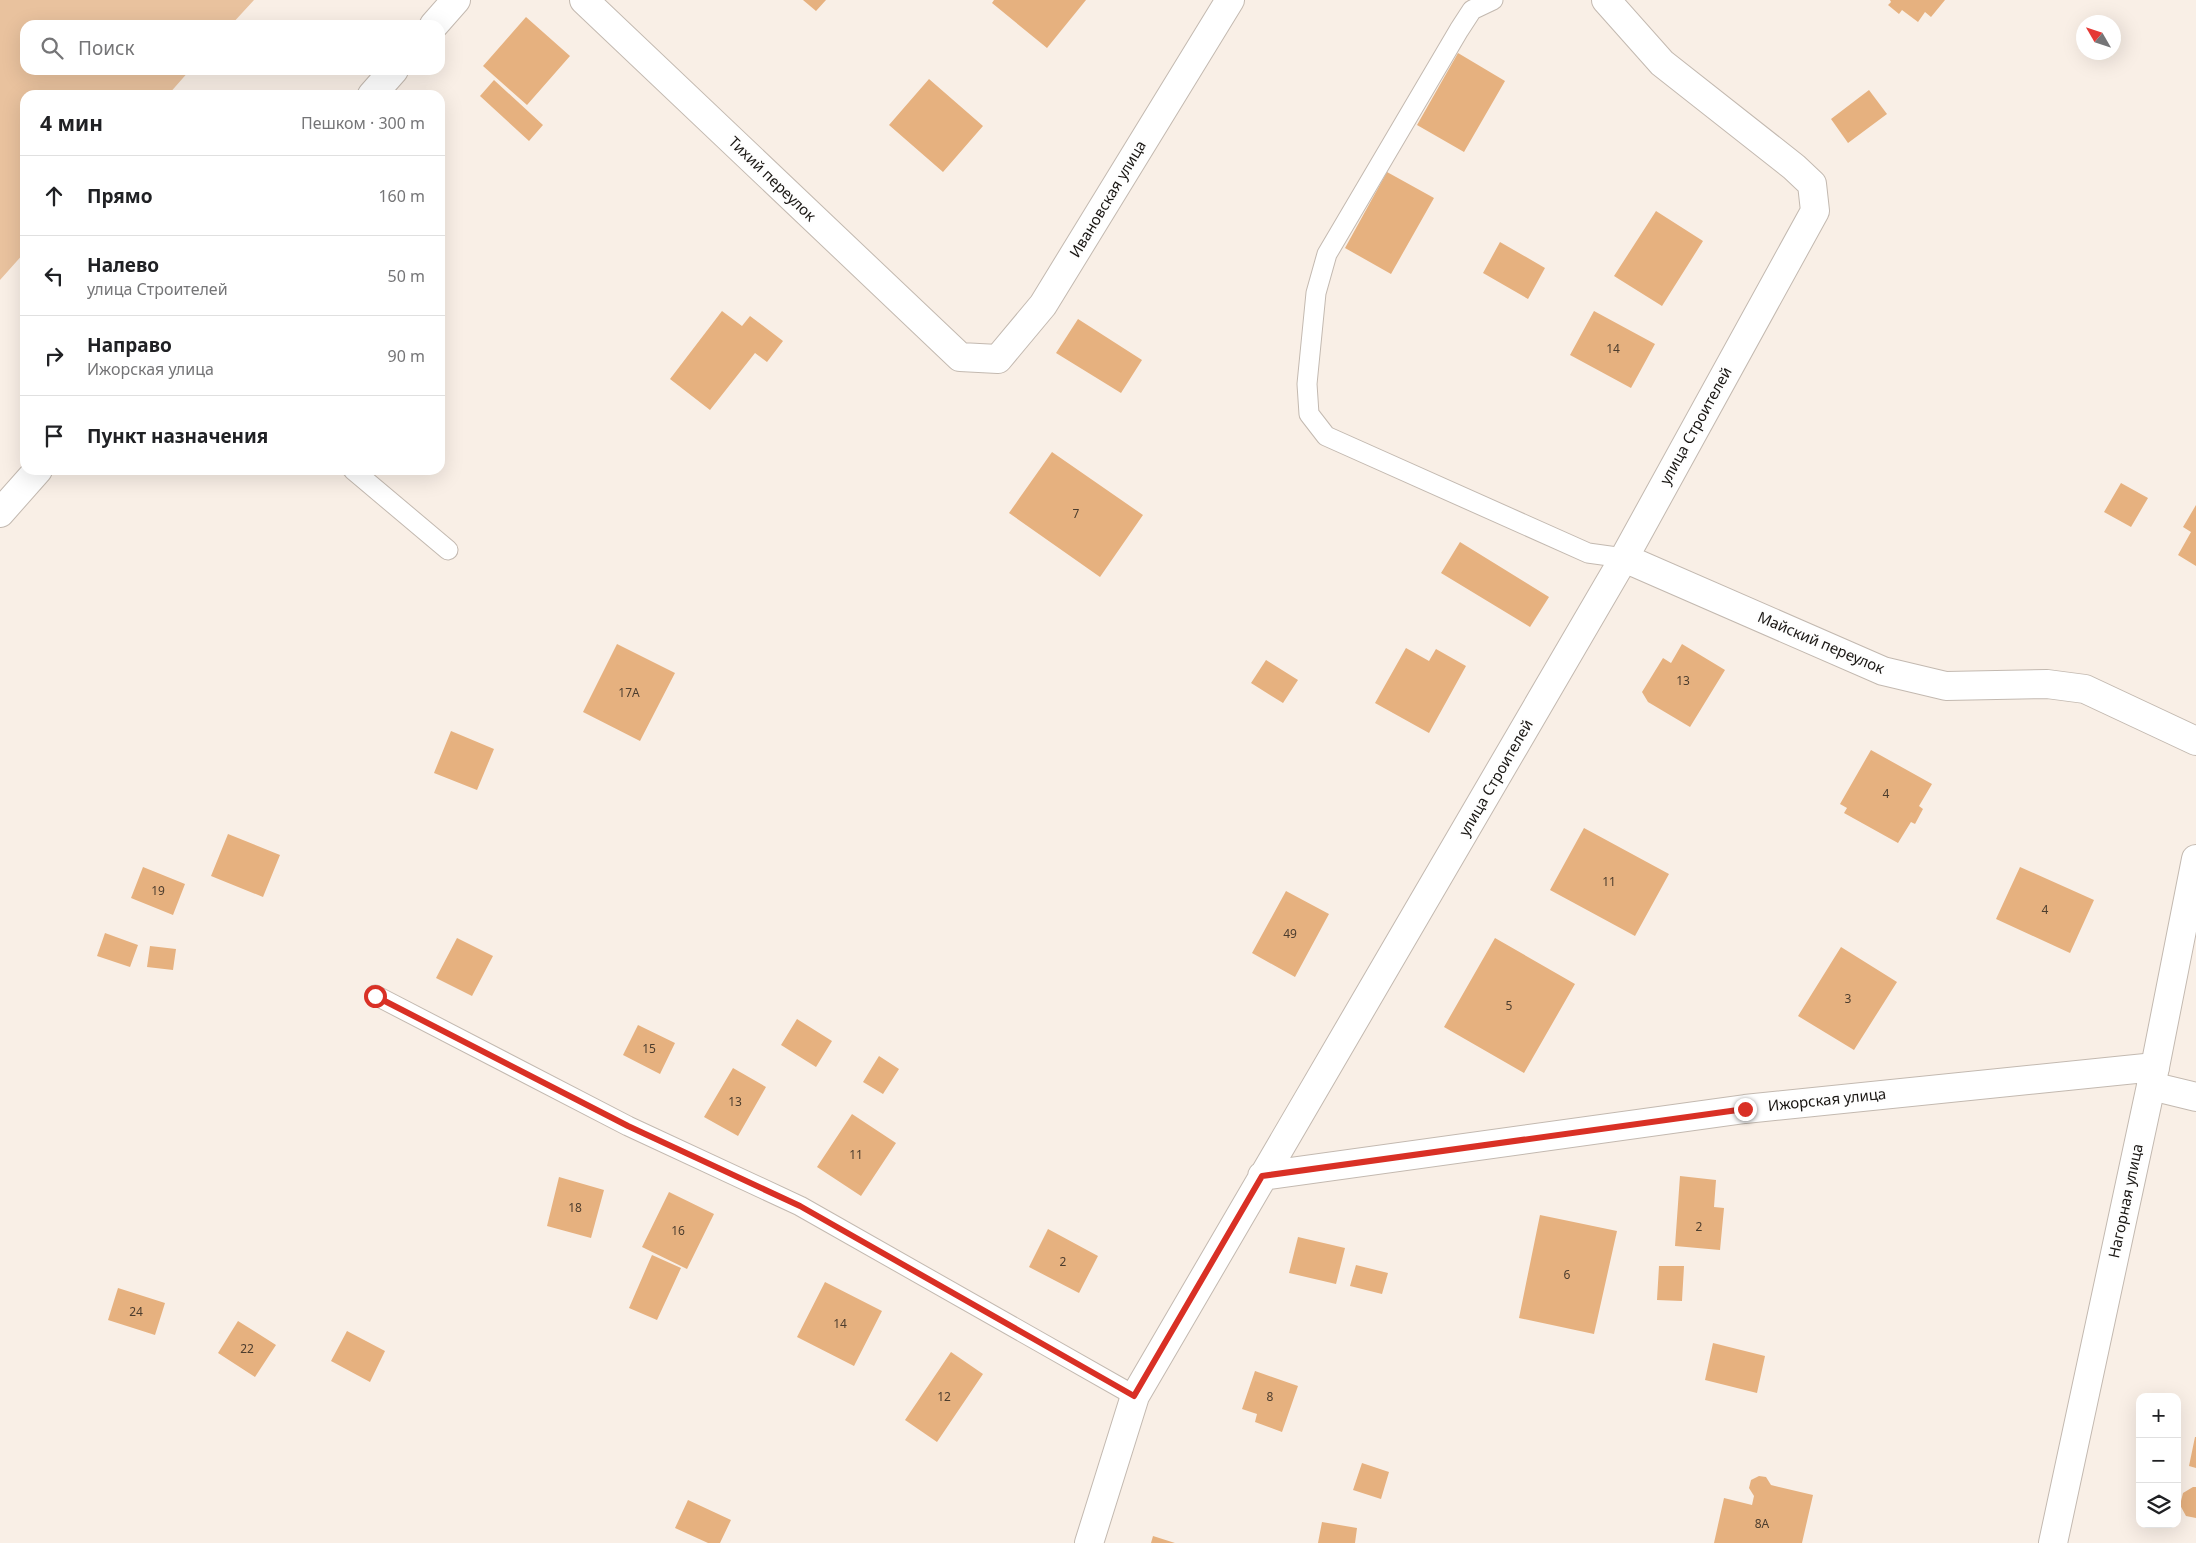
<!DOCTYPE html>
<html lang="ru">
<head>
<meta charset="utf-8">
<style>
  :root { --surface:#fff; --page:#f2f2f2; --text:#202124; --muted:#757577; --line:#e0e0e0 }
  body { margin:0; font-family:"Noto Sans",sans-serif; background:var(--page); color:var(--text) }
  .controls { position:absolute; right:15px; bottom:15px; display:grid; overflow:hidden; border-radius:10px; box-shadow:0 5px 20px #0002 }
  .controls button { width:45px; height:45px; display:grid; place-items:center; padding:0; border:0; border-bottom:1px solid var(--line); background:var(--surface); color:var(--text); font:25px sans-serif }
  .compass { position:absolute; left:2076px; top:15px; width:45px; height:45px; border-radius:50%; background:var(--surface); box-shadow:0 5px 20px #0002; rotate:309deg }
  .stop { position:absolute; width:15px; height:15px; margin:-11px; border:4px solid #d93025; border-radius:50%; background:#fff }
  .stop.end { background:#d93025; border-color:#fff; box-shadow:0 1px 5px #0008 }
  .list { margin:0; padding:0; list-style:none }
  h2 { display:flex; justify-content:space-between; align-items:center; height:65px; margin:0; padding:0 20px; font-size:21px }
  h2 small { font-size:16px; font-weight:400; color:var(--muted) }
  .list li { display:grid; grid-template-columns:32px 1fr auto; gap:15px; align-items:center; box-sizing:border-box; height:80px; padding:0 20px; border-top:1px solid var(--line) }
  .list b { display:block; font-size:19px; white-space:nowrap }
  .list p { margin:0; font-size:16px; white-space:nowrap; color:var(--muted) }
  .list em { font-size:16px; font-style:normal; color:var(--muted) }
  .icon { flex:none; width:28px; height:28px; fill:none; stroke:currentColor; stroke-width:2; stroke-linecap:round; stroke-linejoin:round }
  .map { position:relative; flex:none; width:2196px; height:1543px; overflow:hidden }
  .search { position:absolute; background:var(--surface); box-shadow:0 5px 20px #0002; left:20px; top:20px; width:425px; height:55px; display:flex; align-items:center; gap:12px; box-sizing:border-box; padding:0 18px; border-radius:15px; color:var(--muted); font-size:19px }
  .panel { position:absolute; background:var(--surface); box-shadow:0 5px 20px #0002; left:20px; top:90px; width:425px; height:385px; border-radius:15px }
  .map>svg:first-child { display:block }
  .green { fill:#e9c29e }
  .building { fill:#e6b17f }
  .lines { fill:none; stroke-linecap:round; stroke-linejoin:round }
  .service-casing { stroke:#c3b9b0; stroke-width:21 }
  .minor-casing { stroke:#c3b9b0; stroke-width:30 }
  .tertiary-casing { stroke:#c3b9b0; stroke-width:30 }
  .service { stroke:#fff; stroke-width:19 }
  .minor { stroke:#fff; stroke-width:28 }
  .tertiary { stroke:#fff; stroke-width:28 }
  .route { stroke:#d93025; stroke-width:6 }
  .labels { text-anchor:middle; stroke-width:5; stroke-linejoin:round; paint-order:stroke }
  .number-label { font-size:12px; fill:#4c3d2e }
  .street-label { font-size:15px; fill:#191613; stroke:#fefefe }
</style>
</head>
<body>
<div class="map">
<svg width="2196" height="1543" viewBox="0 0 2196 1543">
  <rect width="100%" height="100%" fill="#f9efe6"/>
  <path class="green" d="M0 0H254L231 25H25V70H190L168 95H25V252L0 280Z"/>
  <path class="building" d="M803 0H826L816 11Z
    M994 0H1086L1047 48 992 3Z
    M1890 0H1945L1931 17 1925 12 1918 22 1902 10 1899 14 1888 5 1891 2Z
    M526 17 570 56 527 105 483 66Z
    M1458 53 1505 81 1464 152 1417 125Z
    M929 79 983 126 943 172 889 125Z
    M494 80 543 125 529 141 480 96Z
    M1869 90 1887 114 1848 143 1831 119Z
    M1387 172 1434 198 1391 274 1345 248Z
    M1656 211 1703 241 1662 306 1614 276Z
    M1500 242 1545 268 1528 299 1483 273Z
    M722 311 742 326 750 316 783 341 767 362 755 353 710 410 670 379Z
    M1594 311 1655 344 1631 388 1570 355Z
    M1078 319 1142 360 1121 393 1056 353Z
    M1052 452 1143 515 1100 577 1009 513Z
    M2121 483 2148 498 2131 527 2104 512Z
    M2196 505V566L2178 555 2191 532 2183 527Z
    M1460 542 1549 597 1530 627 1441 573Z
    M617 644 675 673 640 741 583 712Z
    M1682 644 1725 670 1690 727 1648 702 1642 692 1663 658 1671 663Z
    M1406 648 1429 661 1436 649 1466 666 1429 733 1375 703Z
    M1266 660 1298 680 1283 703 1251 683Z
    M451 731 494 749 477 790 434 773Z
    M1871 750 1932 784 1919 806 1923 809 1915 824 1911 822 1898 843 1844 813 1847 808 1840 804Z
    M1584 828 1669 874 1635 936 1550 890Z
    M228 834 280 855 263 897 211 876Z
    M143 867 185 884 173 915 131 898Z
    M2020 867 2094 900 2070 953 1996 919Z
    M1286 891 1329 914 1295 977 1252 953Z
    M105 933 138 945 130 967 97 956Z
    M457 938 493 956 472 996 436 978Z
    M1495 938 1575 984 1524 1073 1444 1027Z
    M150 946 176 949 173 970 147 967Z
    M1841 947 1897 982 1854 1050 1798 1016Z
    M797 1019 832 1041 816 1067 781 1045Z
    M638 1025 675 1043 660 1074 623 1055Z
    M879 1056 899 1069 883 1094 863 1082Z
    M733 1068 766 1087 738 1136 704 1117Z
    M852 1114 896 1143 861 1196 817 1167Z
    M1680 1176 1716 1180 1714 1207 1724 1208 1720 1250 1675 1246Z
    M559 1177 604 1190 591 1238 547 1226Z
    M669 1192 714 1214 687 1269 642 1247Z
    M1540 1215 1617 1231 1594 1334 1519 1318Z
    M1048 1229 1098 1256 1079 1293 1029 1267Z
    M1298 1237 1345 1248 1336 1284 1289 1273Z
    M652 1255 681 1268 657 1320 629 1308Z
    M1356 1265 1388 1273 1382 1294 1350 1286Z
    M1659 1266H1684L1682 1301 1657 1300Z
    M825 1282 882 1311 854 1366 797 1337Z
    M118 1288 165 1303 155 1335 108 1320Z
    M238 1321 276 1345 255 1377 218 1353Z
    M347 1331 385 1351 370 1382 331 1361Z
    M1713 1343 1765 1356 1757 1393 1705 1380Z
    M951 1352 983 1374 937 1442 905 1420Z
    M1255 1371 1298 1386 1282 1432 1255 1422 1257 1414 1242 1409Z
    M2195 1437H2196V1468L2189 1466Z
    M1362 1463 1389 1472 1381 1499 1353 1490Z
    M1759 1476 1766 1477 1771 1485 1813 1495 1802 1543H1714L1724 1498 1752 1505 1754 1496 1749 1488 1751 1480Z
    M2193 1487H2196V1518L2186 1516 2180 1505 2183 1493Z
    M688 1500 731 1520 720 1543H708L675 1528Z
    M1322 1522 1357 1528 1355 1543H1318Z
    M1153 1536 1175 1543H1151Z"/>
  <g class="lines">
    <g class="service-casing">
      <path id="service" d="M1493 0 1472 10 1459 30 1327 254 1316 293 1307 384 1309 414 1326 436 1588 553 1624 558
        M353 470 448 550
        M375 995 628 1126 800 1206 1135 1396"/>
    </g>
    <g class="minor-casing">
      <path id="minor" d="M584 0 960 357
        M434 25 456 0
        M372 95 394 70
        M960 357 998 359 1043 305 1230 0
        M0 513 38 470
        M1624 558 1883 671 1946 686 2047 684 2085 689 2196 741
        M2151 1086 2196 1097
        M1262 1176 1745 1109 2155 1067
        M1089 1543 1135 1396 1624 558 1815 211 1812 184 1794 167 1662 63 1606 0"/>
    </g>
    <g class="tertiary-casing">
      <path id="tertiary" d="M2053 1543 2155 1067 2196 859"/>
    </g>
    <use href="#service" class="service"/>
    <use href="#minor" class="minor"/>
    <use href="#tertiary" class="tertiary"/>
  </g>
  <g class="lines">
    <path class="route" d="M375 996 628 1126 800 1206 1134 1396 1262 1176 1745 1109"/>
  </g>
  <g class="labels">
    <g class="number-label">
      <text x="1613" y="353">14</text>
      <text x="1076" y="518">7</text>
      <text x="1683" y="685">13</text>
      <text x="629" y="697">17А</text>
      <text x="1886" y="798">4</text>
      <text x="1609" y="886">11</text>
      <text x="158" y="895">19</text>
      <text x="2045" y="914">4</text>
      <text x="1290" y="938">49</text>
      <text x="1848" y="1003">3</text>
      <text x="1509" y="1010">5</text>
      <text x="649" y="1053">15</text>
      <text x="735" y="1106">13</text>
      <text x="856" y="1159">11</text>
      <text x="575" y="1212">18</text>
      <text x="1699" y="1231">2</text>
      <text x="678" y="1235">16</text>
      <text x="1063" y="1266">2</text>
      <text x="1567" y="1279">6</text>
      <text x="136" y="1316">24</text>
      <text x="840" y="1328">14</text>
      <text x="247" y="1353">22</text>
      <text x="944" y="1401">12</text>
      <text x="1270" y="1401">8</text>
      <text x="1762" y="1528">8А</text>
    </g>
    <g class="street-label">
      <text transform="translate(772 179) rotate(44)" y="5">Тихий переулок</text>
      <text transform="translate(1108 199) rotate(-59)" y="5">Ивановская улица</text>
      <text transform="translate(1696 426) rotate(-61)" y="5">улица Строителей</text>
      <text transform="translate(1821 643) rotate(23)" y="5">Майский переулок</text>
      <text transform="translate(1496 778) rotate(-60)" y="5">улица Строителей</text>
      <text transform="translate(1827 1100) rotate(-6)" y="5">Ижорская улица</text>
      <text transform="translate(2126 1201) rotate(-78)" y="5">Нагорная улица</text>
    </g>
  </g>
</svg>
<div class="controls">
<button>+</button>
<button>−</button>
<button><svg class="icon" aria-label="layers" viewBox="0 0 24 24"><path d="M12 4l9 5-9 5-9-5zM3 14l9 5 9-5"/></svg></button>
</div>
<svg class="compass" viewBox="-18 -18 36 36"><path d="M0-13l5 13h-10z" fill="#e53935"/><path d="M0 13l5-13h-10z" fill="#757577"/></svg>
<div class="stop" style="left:375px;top:996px"></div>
<div class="stop end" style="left:1745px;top:1109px"></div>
<div class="search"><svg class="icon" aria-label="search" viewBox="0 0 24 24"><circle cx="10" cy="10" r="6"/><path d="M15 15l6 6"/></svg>Поиск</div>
<section class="panel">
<h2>4 мин<small>Пешком · 300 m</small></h2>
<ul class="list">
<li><svg class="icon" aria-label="ahead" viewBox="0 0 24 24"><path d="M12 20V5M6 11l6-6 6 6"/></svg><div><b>Прямо</b></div><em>160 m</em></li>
<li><svg class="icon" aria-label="left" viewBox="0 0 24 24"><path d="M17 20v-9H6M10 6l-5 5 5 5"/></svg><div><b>Налево</b><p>улица Строителей</p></div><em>50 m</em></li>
<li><svg class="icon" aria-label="right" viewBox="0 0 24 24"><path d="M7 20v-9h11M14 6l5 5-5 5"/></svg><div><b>Направо</b><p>Ижорская улица</p></div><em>90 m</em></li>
<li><svg class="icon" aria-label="arrive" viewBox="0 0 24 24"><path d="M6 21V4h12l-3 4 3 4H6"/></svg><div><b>Пункт назначения</b></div></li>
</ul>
</section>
</div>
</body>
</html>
